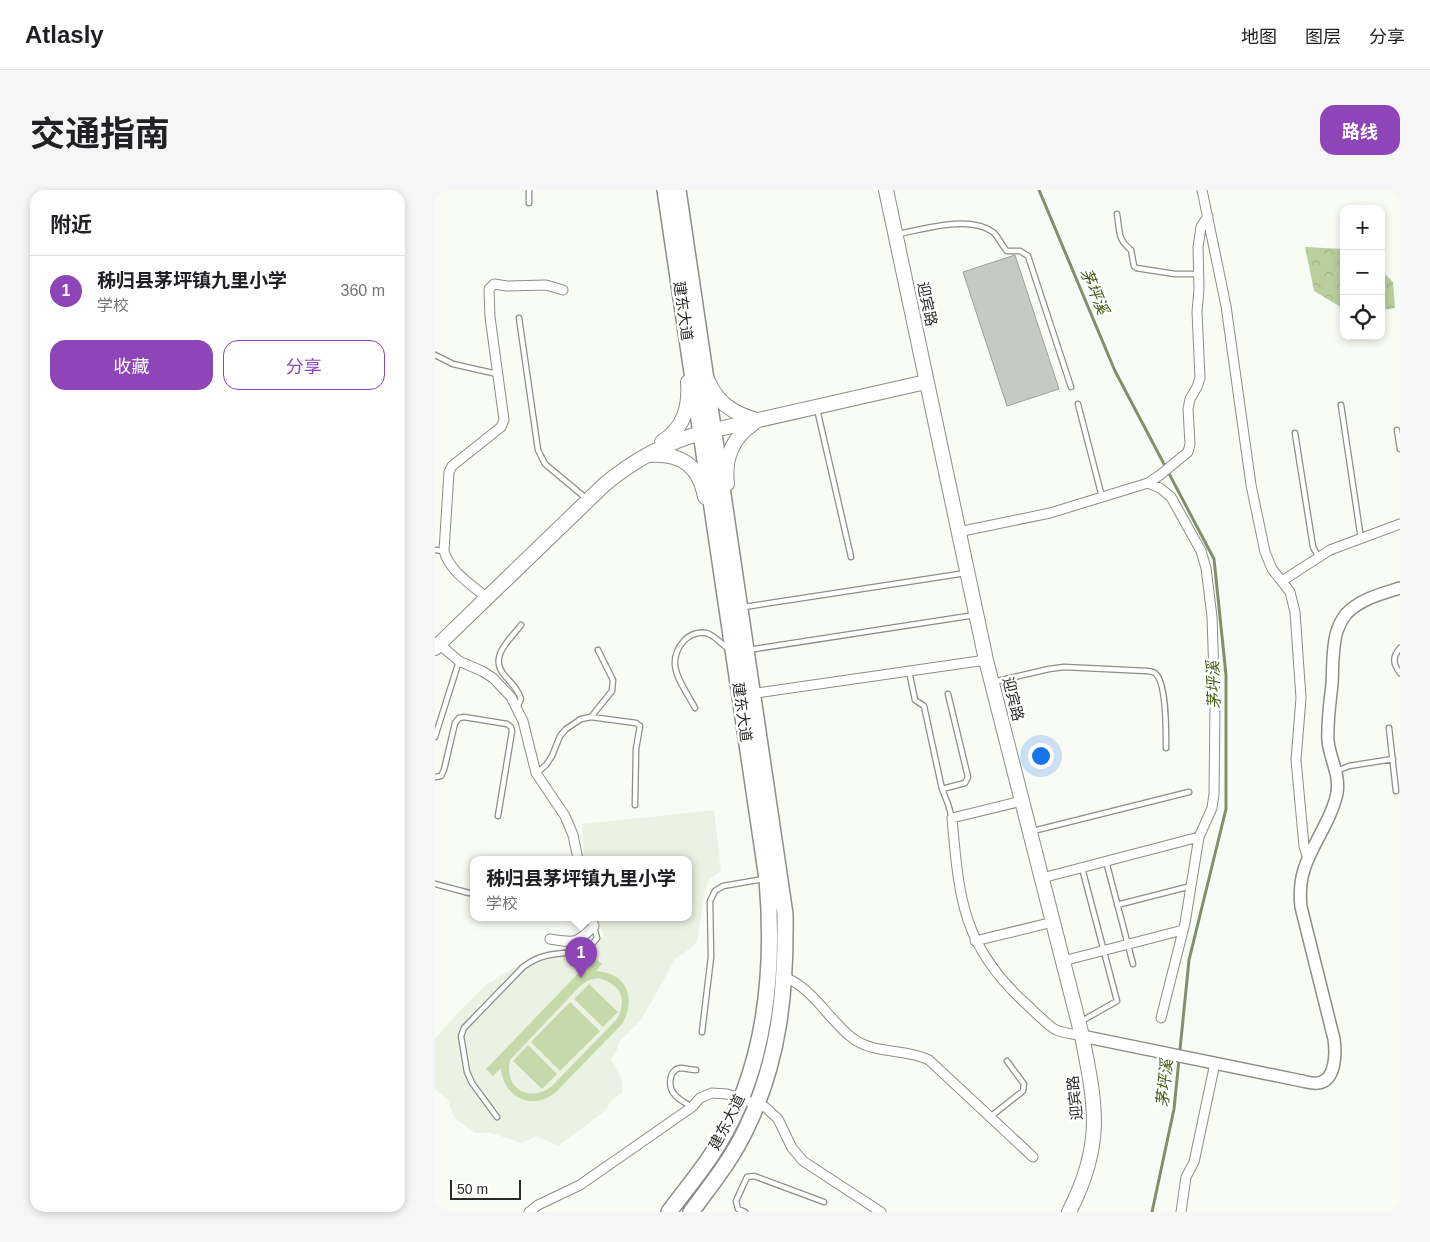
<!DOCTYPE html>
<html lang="zh">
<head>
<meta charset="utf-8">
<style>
  :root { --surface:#fff; --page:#f6f6f6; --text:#202124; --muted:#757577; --line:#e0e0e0; --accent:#8e45b7 }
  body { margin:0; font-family:Arial,"Noto Sans SC",sans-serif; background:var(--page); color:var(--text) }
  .controls { position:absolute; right:15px; top:15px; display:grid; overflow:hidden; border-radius:10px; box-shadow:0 2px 8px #0003 }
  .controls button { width:45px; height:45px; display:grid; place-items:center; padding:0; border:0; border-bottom:1px solid var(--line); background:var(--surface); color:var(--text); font:25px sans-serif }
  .scale { position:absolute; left:15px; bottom:12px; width:71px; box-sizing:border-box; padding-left:5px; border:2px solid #2a2b28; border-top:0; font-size:14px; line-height:18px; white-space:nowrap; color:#2a2b28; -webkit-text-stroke:4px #fff; paint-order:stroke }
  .you { position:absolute; left:605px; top:565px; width:18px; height:18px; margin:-12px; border:4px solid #fff; border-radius:50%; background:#1a73e8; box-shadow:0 0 0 8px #1a73e833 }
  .badge { display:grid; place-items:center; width:32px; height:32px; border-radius:50%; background:var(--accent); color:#fff; font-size:16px; font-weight:700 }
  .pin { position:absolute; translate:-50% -41px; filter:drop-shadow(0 1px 2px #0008) }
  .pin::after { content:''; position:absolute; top:26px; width:18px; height:15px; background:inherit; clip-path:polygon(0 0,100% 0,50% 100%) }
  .popup { position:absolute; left:35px; top:666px; width:222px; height:65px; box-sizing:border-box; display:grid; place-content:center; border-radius:10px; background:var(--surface); filter:drop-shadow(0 1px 4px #0005); font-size:16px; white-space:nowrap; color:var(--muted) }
  .popup b { font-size:19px; color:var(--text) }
  .popup::after { content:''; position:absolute; left:50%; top:100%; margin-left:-10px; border:10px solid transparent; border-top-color:var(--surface) }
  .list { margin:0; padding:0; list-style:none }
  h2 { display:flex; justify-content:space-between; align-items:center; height:65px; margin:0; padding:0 20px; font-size:21px }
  h2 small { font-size:16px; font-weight:400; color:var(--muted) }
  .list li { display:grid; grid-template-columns:32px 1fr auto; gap:15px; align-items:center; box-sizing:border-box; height:70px; padding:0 20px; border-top:1px solid var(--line) }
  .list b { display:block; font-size:19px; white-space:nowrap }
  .list p { margin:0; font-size:16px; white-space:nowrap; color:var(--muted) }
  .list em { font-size:16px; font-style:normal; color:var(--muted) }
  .actions { display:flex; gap:10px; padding:15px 20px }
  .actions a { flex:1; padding:11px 0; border:1px solid var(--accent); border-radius:15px; text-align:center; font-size:18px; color:var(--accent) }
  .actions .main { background:var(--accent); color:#fff }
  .icon { flex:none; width:28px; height:28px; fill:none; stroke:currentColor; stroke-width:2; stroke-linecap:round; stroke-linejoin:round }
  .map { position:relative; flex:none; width:965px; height:1022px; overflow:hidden; border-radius:15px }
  header { display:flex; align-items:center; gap:30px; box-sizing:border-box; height:70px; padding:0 25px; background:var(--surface); border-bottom:1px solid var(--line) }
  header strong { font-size:24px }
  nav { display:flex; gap:28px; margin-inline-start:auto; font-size:18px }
  .intro { display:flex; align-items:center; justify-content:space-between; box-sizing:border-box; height:120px; padding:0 30px }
  h1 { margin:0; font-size:35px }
  .button { padding:12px 22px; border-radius:15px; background:var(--accent); color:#fff; font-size:18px; font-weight:700 }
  main { display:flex; gap:30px; padding:0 30px }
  aside { flex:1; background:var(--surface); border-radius:15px; box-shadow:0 2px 8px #0003 }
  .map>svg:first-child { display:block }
  .built { fill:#ecf2e3 }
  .forest { fill:url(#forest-crowns) }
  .garden { fill:#c6d9aa; fill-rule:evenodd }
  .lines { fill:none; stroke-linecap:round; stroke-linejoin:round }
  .stream { stroke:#828f6d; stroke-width:3 }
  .building { fill:#c7cac3; stroke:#9ea19a }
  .service-casing { stroke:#8c8e88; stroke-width:7 }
  .minor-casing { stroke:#8c8e88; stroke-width:11 }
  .tertiary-casing { stroke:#8c8e88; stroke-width:14 }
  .secondary-casing { stroke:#8c8e88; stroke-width:16 }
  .trunk-casing { stroke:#8c8e88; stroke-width:18 }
  .service { stroke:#fff; stroke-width:4.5 }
  .minor { stroke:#fff; stroke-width:9 }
  .tertiary { stroke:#fff; stroke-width:11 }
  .secondary { stroke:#fff; stroke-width:14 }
  .trunk { stroke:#fff; stroke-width:15 }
  .labels { text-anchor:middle; stroke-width:5; stroke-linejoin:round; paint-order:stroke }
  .street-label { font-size:15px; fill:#2a2b28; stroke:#fff }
  .water-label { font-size:16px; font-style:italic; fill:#475e18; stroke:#fff }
</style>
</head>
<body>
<header>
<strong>Atlasly</strong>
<nav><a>地图</a><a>图层</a><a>分享</a></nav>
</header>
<div class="intro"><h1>交通指南</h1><a class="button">路线</a></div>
<main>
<aside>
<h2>附近<small></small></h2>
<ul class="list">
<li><span class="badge">1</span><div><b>秭归县茅坪镇九里小学</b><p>学校</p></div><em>360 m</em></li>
</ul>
<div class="actions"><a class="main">收藏</a><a>分享</a></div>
</aside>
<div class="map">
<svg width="965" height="1022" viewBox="0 0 965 1022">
  <defs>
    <pattern id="forest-crowns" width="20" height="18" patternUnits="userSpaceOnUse" patternTransform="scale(1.25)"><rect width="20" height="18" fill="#bbce9e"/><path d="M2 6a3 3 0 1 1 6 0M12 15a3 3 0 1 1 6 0" fill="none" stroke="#a1b188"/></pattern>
  </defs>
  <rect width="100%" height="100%" fill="#f9fcf5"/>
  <path class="built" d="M279 620 286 681 275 689 270 699 262 751 259 756 241 768 206 830 184 852 182 860 176 869 186 887 188 901 176 911 170 921 123 956 101 946 87 953 56 943H40L23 931 18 925 13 910 0 899V849L19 827 51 795 100 765 121 759 143 757 154 750 169 747 162 727H254V669H149L147 634Z"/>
  <path class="forest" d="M870 57 909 59V119L879 101Z
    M946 80 958 92 960 118 946 120Z"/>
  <path class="garden" d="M159 767 167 774 161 781C192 783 202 808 187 834L121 902C118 904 114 907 111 908 88 919 67 900 66 878L58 886 51 879ZM163 788C185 794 193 808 182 829L116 897C93 913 69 898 75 870L146 795 154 790Z
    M154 794 183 822 168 837 139 809Z
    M135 812 165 841 125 881 96 852Z
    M93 855 122 884 107 899 78 871Z"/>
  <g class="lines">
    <path class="stream" d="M604 0 680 181 779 369 791 485V619L754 770 739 919 717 1022"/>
  </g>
  <path class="building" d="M580 65 624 199 572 216 528 82Z"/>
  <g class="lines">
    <g class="service-casing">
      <path id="service" d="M94 13V0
        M682 24C685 41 682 49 696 60L699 76 701 78 740 84H764
        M463 44C490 39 534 25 558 42 563 46 567 56 572 61H585L593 66 636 197
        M84 128 103 260 110 274 152 309
        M0 165 18 174 62 184
        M643 214 667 307
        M906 215 926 349
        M382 219 416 367
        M962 240 965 259
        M860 243 878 357 883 366
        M0 360 9 361
        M309 417 531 383
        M965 458C957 467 958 474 965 483
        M313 460 540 425
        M474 481 480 510 489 516 507 599 513 614 517 628
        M558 492 614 479 629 477 712 481C714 481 719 482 720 483 732 492 731 544 731 558
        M82 517 86 509C83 499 77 494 70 486 53 467 74 451 86 435
        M260 518C254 506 241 489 240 475 239 458 253 440 271 443 278 444 287 454 293 459
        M156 527 177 501 178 490 163 460
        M954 538 961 601
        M0 547 24 471
        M902 581 914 576 958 569
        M102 583 111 575 117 566 125 546 131 539 146 529 156 527 201 533 205 536 201 559 200 615
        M0 587 6 586 9 580 20 533 24 528 29 527 72 534 76 537 77 541 63 626
        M507 599 530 593 533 587 513 504
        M598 641 754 602
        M671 671 698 774
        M0 694 34 703
        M682 715 756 696
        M645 832 682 811 647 678
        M267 842 276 767 275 711 280 701 288 696 329 689
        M257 917C251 913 244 910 240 905 233 898 233 880 245 878 250 878 256 880 261 880
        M62 927 37 893 32 882 26 846 29 838 88 777C95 772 102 768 110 766 128 761 151 766 162 748L159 736
        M555 927 588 901 589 894 572 871
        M310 1022 303 1019 301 1011 312 987 319 986 389 1012"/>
    </g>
    <g class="minor-casing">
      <path id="minor" d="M767 0 791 116 816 295 830 362 837 379 855 402 860 422 866 508 861 570 869 656 873 669
        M713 293 725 298 736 307 766 361 771 378 777 427 780 516 779 604 777 618 764 647 750 733 726 828
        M523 342 615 323 713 293 725 285 753 262 755 254 753 219 755 209 762 197 765 188 762 122 764 99 763 57 766 37 773 26
        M847 391 895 360 965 334
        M52 408C36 394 15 382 9 361L14 282 17 276 66 237 69 230 55 127 54 99 59 94 72 96 111 95 128 100
        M4 454 24 471 47 481 58 488 76 507 88 531 101 583 130 626 138 645 143 669
        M315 504 551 470
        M587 611 517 628C524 707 527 755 589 812 597 819 613 836 621 840 628 843 639 844 647 846
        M607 688 764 647
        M115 749C140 753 141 754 159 736L156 727
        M540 751 618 732
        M628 771 748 740
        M346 786C375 794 394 830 416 847 438 865 470 858 494 870L598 967
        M94 1022 103 1015 145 995 257 917 265 908 277 903 292 904 330 917 343 929 357 958 368 971 446 1022
        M746 1022 751 987 759 972 780 873"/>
    </g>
    <g class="tertiary-casing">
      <path id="tertiary" d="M647 846 867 891C872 892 878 894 883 893 901 891 901 863 899 849L866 717C862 682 875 665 890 635 895 625 900 614 902 603 905 584 895 569 893 551 892 532 895 512 897 494 898 477 897 457 902 441 904 435 907 429 911 424 925 409 946 404 965 398"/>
    </g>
    <g class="secondary-casing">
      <path id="secondary" d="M451 0 551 470 647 846C661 917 669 954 634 1022
        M273 191C282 213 299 224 322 230
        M227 252C249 238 255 217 253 192
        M214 265C246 263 264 275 270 307
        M292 294C289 268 297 248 319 233
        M0 458 170 294C199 270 230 253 266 243L491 192"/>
    </g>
    <g class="trunk-casing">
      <path id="trunk" d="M230 0 332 689C340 782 331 883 277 964 264 984 248 1003 234 1022
        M243 0 350 724C351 800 345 869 311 939 297 969 276 995 256 1022"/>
    </g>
    <use href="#service" class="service"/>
    <use href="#minor" class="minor"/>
    <use href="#tertiary" class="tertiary"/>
    <use href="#secondary" class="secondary"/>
    <use href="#trunk" class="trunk"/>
  </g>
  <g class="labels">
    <g class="street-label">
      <text transform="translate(492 114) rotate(78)" y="5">迎宾路</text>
      <text transform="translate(248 121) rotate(82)" y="5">建东大道</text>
      <text transform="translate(578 509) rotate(76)" y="5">迎宾路</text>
      <text transform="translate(307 522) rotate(82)" y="5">建东大道</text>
      <text transform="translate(640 908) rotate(-96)" y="5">迎宾路</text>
      <text transform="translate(292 932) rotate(-63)" y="5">建东大道</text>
    </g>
    <g class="water-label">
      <text transform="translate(660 101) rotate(67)" y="6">茅坪溪</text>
      <text transform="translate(778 495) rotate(-92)" y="6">茅坪溪</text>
      <text transform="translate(729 893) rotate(-84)" y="6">茅坪溪</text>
    </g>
  </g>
</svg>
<div class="controls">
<button>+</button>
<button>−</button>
<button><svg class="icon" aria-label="locate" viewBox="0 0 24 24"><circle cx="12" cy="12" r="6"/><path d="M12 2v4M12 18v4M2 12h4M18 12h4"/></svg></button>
</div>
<div class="scale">50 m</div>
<div class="you"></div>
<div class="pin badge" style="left:146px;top:788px">1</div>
<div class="popup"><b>秭归县茅坪镇九里小学</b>学校</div>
</div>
</main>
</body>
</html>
